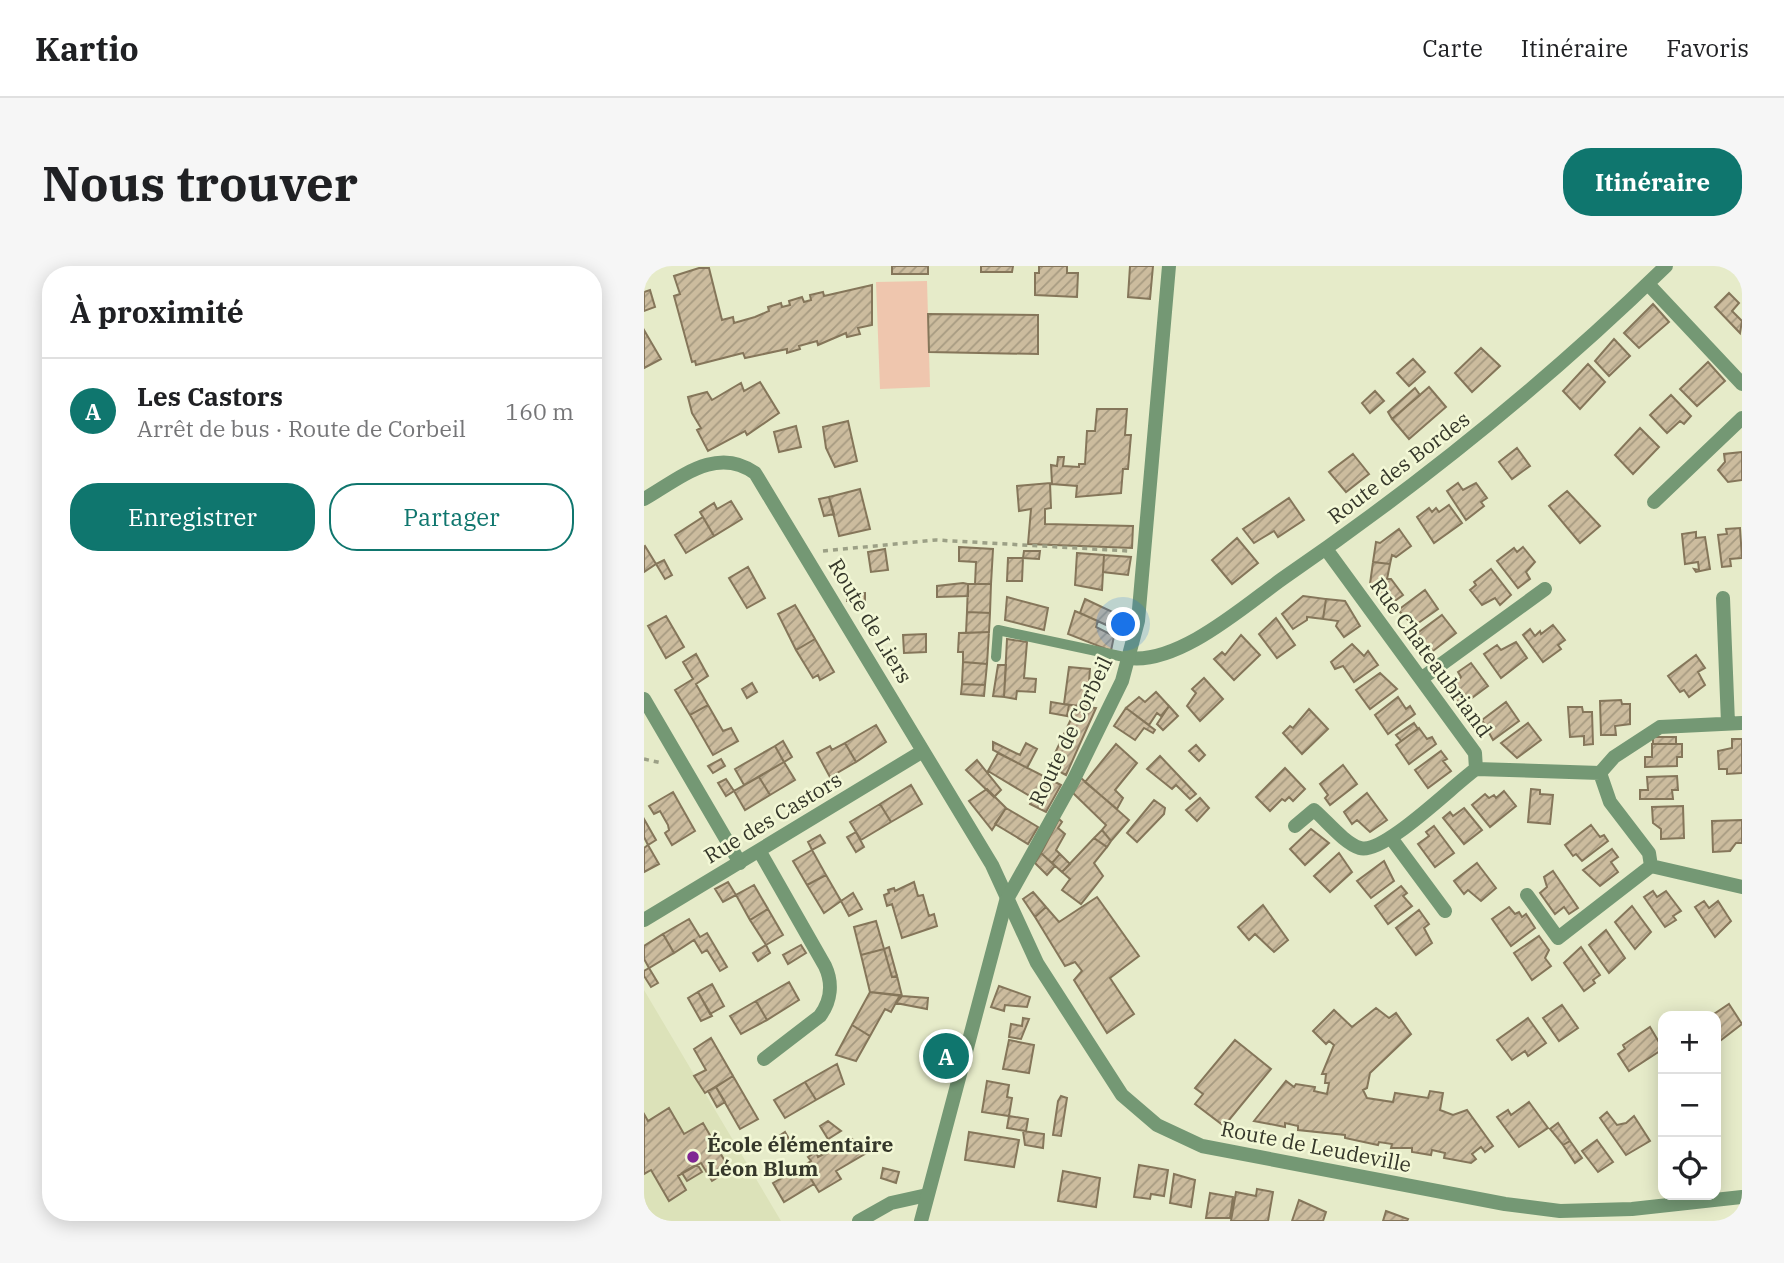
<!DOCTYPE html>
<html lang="fr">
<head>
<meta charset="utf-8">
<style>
  :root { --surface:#fff; --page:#f6f6f6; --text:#202124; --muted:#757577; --line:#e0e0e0; --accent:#0f766e }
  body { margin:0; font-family:"IBM Plex Serif",serif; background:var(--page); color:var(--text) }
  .controls { position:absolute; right:21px; bottom:21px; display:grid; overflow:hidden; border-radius:14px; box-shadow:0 4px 18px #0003 }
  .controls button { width:63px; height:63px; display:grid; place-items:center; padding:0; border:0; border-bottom:2px solid var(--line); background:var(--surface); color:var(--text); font:35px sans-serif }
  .you { position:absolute; left:480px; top:359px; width:24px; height:24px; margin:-18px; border:5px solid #fff; border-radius:50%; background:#1a73e8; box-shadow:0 0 0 10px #1a73e833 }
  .badge { display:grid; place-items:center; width:46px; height:46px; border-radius:50%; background:var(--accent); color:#fff; font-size:23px; font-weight:700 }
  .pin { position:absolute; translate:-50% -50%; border:4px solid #fff; box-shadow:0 2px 7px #0006 }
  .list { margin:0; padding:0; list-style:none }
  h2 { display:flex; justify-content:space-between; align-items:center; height:91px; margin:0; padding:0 28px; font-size:30px }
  h2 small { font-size:23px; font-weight:400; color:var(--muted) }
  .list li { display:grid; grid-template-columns:46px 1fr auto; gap:21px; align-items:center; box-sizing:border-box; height:105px; padding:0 28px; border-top:2px solid var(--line) }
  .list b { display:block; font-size:26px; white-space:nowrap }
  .list p { margin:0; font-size:23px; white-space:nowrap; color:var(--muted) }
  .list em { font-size:23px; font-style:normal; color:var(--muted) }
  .actions { display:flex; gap:14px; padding:21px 28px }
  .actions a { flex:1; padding:16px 0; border:2px solid var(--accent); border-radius:28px; text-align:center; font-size:24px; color:var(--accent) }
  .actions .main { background:var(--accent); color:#fff }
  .icon { flex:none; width:38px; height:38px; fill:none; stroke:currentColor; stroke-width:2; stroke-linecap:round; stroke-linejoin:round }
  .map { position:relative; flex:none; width:1098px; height:955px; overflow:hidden; border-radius:28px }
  header { display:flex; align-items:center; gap:42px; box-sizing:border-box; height:98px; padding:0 35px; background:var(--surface); border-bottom:2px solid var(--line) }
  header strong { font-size:33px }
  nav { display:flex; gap:38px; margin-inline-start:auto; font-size:24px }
  .intro { display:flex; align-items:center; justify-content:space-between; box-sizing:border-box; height:168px; padding:0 42px }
  h1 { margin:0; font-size:49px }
  .button { padding:18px 32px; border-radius:28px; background:var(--accent); color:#fff; font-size:24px; font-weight:700 }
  main { display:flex; gap:42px; padding:0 42px }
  aside { flex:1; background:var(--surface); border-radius:28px; box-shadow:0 4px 18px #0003 }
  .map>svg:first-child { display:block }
  .built { fill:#dce2b9 }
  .pitch { fill:#efc6ae }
  .building { fill:url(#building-hatch); stroke:#85765a; stroke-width:2 }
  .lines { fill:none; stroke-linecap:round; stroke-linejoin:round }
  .path { stroke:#9ca086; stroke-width:3.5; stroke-dasharray:5 5; stroke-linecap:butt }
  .service { stroke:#749874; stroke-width:10 }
  .minor { stroke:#749874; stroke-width:14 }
  .tertiary { stroke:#749874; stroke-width:14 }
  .poi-dot { fill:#7f2693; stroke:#f3f8d6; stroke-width:2.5 }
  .labels { text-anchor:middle; stroke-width:5; stroke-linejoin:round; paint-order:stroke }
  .street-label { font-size:21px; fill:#35372a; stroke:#f3f8d6 }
  .poi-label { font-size:21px; font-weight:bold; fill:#35372a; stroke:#f3f8d6; text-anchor:start }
</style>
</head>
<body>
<header>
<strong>Kartio</strong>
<nav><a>Carte</a><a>Itinéraire</a><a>Favoris</a></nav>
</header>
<div class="intro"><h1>Nous trouver</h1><a class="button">Itinéraire</a></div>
<main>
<aside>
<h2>À proximité<small></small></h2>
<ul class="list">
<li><span class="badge">A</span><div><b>Les Castors</b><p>Arrêt de bus · Route de Corbeil</p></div><em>160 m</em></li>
</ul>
<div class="actions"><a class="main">Enregistrer</a><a>Partager</a></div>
</aside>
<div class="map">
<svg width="1098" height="955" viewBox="0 0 1098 955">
  <defs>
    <pattern id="building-hatch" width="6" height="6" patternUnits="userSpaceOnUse" patternTransform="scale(1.75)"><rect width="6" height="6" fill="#ccbc9e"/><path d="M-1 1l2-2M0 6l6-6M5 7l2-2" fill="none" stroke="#a69a81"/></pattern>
  </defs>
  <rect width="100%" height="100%" fill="#e6ebc9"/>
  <path class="built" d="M0 724 61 827 137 955H0Z"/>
  <path class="pitch" d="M283 15 286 121 236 123 232 16Z"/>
  <path class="building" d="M248 0H284V8H248Z
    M337 0H369L368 6H337Z
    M395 0H423V7H434L433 31 391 29V7H395Z
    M486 0H509L506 33 484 31Z
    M55 2H65L78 54 89 51 90 57 111 51 125 45 124 41 137 37 138 41 146 39 145 35 158 31 160 36 167 34 166 29 179 26 180 30 228 19V59L214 62 216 68 203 71 202 67 174 79 173 75 155 80 156 83 143 87V83L101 92 99 87 52 99 51 95 48 96 30 30 36 28 30 10Z
    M6 24 11 41 0 45V26Z
    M1085 27 1095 37 1088 45 1098 55 1096 67 1071 41Z
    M1009 38 1025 56 995 82 980 67Z
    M284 48 394 49V88L285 86Z
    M0 64 17 93 0 102Z
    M970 73 986 90 965 110 951 95Z
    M837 82 856 100 828 126 811 107Z
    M769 93 781 106 765 120 753 107Z
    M1064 96 1081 115 1053 140 1036 123Z
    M944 98 961 116 936 143 919 125Z
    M116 116 135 147 103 169 101 165 64 185 53 164 57 162 48 147 44 131 63 126 68 134 97 117 100 125Z
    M785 121 802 141 765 173 748 153Z
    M771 122 776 129 748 153 744 146Z
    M731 125 740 135 726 147 718 137Z
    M1027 129 1047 150 1040 158 1036 155 1023 167 1006 149Z
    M453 143H483L481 169H487L484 203H479L477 227 432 231 433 220 408 218 407 199 413 200 414 191H420L419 200 435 201V198H441L443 165H451Z
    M204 155 213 195 191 201 182 182 179 161Z
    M152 160 157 181 135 186 130 166Z
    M996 162 1015 181 989 208 971 189Z
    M873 182 886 200 868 213 855 196Z
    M1098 186V214L1084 216 1074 204 1081 196 1080 188Z
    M709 188 725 208 702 226 685 206Z
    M406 217 407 242 401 243V258L489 260 488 282 384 278 387 243 375 245 373 220Z
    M814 217 819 224 832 217 843 232 837 236 840 240 822 254 803 225Z
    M216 223 226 263 195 270 185 231Z
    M923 225 956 260 936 277 905 240Z
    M185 231 190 248 180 250 175 233Z
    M645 232 660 254 634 271 630 265 610 277 599 263Z
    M87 235 98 253 70 270 56 246 70 237 73 243Z
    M805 239 818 257 790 277 773 251 785 242 788 246 792 242 795 246Z
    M59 251 70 270 42 287 31 269Z
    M1096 262 1098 292 1086 293 1087 300 1078 301 1074 269 1083 268 1082 263Z
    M755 263 767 280 752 291 748 289 746 298 729 296 732 276 736 277Z
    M1052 266V272L1061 271 1066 303 1052 306 1050 303 1055 304 1054 296 1041 298 1038 268Z
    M593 272 614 297 588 318 568 294Z
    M1 280 12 298 0 306V281Z
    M315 281 349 283 347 318H331L332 296 315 295Z
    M879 281 891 296 882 306 886 313 874 322 853 295 870 282 873 286Z
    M241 283 244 304 227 306 224 286Z
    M380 285H396L395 293 379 292Z
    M433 287 460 289 458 324 431 319Z
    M460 289 487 291 484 309 459 306Z
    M364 292H379L378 315H363Z
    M20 294 28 309 21 313 12 298Z
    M729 296 746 298 743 313H747L759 329 744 340 726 318Z
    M104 301 121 332 103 342 85 312Z
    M847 303 867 329 856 339 851 332 838 339 826 324 832 319 830 316Z
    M319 317 324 318V330L293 331V320Z
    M324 318H347L346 347 323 346Z
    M781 324 794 343 770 360 754 344Z
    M221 327V334L203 335V328Z
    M659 330 682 333 679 353 663 351V354L649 363 638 348Z
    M363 331 404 342 400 364 361 354Z
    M441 333 475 349 471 363 436 347Z
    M682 333 701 335 716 360 700 371 692 360 694 355 679 353Z
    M151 339 171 373 152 384 134 348Z
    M431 345 454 355 452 361 470 370 467 385 424 368Z
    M323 346 346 347 345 366 322 367Z
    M798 349 812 367 789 385 772 368Z
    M22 350 40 381 22 392 4 360Z
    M632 352 651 379 633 392 615 368Z
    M909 359 921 374 914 379 917 383 899 396 879 369 886 363 891 370 896 365 897 368Z
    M345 366 343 398 319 396V386H314L315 367Z
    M282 368V386L260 387 259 369Z
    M597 369 616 389 590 414 570 393 578 386 581 389Z
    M171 373 190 406 176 414 174 409 169 412 152 384Z
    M363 373 383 376 380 412 392 413 391 426 373 425 372 433 360 431Z
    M872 376 883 392 857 412 840 388 853 379 857 384Z
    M708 378 720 390 724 385 734 399 710 416 699 400 691 403 687 396Z
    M52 388 64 410 52 418 64 439 46 449 31 424 49 413 39 396Z
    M1052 389 1061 402 1054 406 1061 419 1045 431 1040 424 1036 426 1024 410Z
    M319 396 343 398 341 419 318 418Z
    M827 397 844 420 817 440 805 425 817 411 814 406Z
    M354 399H362L360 431 349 430Z
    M425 401 446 403 443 441 420 438Z
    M736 407 753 423 726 443 712 424Z
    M560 412 579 433 556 455 543 440 552 427 548 423Z
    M108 417 113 426 103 432 98 423Z
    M318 418 341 419 340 430 317 428Z
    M512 426 525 440 517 450 513 447 505 459 482 442 495 431 501 436Z
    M754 431 762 443 766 440 771 448 744 468 731 449Z
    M977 434 978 438H986V458L971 460 972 469H957L956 435Z
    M407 436 425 439 423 450 406 447Z
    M862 436 875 455 849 474 838 454Z
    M64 439 79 465 87 462 94 475 69 489 46 449Z
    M425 439 452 442 422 509 405 500 428 451 423 450Z
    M525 440 534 450 519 464 513 458Z
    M924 441H938L939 446H948L949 478 940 479V470L926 471Z
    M482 442 511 464 509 467 500 462 491 474 470 460Z
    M665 443 684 463 658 488 639 467 646 460 649 462Z
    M770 457 774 463 757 475 752 469Z
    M884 457 897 474 873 492 857 477Z
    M232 459 242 476 212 496 201 477Z
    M775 462 783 473 788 471 792 478 765 498 752 479Z
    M1009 471H1032V478H1009Z
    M1088 473H1098V507L1083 508V503H1075L1074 485 1088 482Z
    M139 475 148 491 140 496 131 480Z
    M349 476 376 489 382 477 393 483 383 502 349 484Z
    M201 477 212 496 186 511 173 487 186 480 188 484Z
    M472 478 493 497 471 524 479 532 473 543 441 516Z
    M1008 478H1038V491H1033V500L1001 501V491H1008Z
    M552 479 561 489 555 495 545 485Z
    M131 480 140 496 100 519 91 503Z
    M797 485 803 493 799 495 807 505 784 522 771 504Z
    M354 487 417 519 402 546 386 538 389 532 344 505Z
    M516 490 552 528 546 533 532 519 528 523 503 503Z
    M77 493 81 500 69 507 64 500Z
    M333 494 357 524 350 531 322 504Z
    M140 496 151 514 126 529 115 511Z
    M699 499 713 518 686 539 681 532 684 529 676 518Z
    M641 502 661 523 649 535 645 531 641 535 638 533 626 545 612 531Z
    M1033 510 1034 524H1028L1029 533H996V524H1004L1003 511Z
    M115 511 126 529 101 544 90 525Z
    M437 512 485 554 467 575 458 564 462 559 429 527Z
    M82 513 90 525 82 530 74 517Z
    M267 519 278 538 247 556 236 538Z
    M343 523 362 542 348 564 325 535Z
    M887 523 896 524V528L909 529 906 558 884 556Z
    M860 525 872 540 846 561 828 539 841 528 845 532 850 529 852 532Z
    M29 526 51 565 28 579 21 567 25 564 24 559 16 545 10 548 5 540Z
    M723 527 743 554 726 566 713 554 708 558 700 546Z
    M556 532 565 542 553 555 542 544Z
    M510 534 521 542 520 548 493 576 483 567Z
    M236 538 247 556 217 574 206 556Z
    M1039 540 1040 572 1017 573V563L1009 557 1008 541Z
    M362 542 394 561 384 578 351 558Z
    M820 542 838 564 820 578 799 552 806 546 809 550Z
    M0 553 12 574 4 579 0 571Z
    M415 553 418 556 414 562 421 568 412 584 416 588 408 597 397 587Z
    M1098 554V577H1092L1086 585 1069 586 1068 555Z
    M947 559 956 571 960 569 964 575 938 595 932 588 929 590 921 579Z
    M790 560 810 587 791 601 774 578 785 570 782 566Z
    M667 563 685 577 661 599 646 583Z
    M458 564 467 575 463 581 450 572Z
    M212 566 220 581 212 586 203 571Z
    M176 569 181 577 168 584 164 576Z
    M450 572 463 581 450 597 459 610 437 638 418 624 426 613 418 606Z
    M4 579 15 598 0 606V582Z
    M968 583 974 591 967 596 974 606 956 620 939 604Z
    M168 584 182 609 163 619 149 595Z
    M397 587 411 600 403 609 391 597Z
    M695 587 708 606 686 626 670 610Z
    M416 588 426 598 418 606 408 597Z
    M740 595 750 615 727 632 713 615Z
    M833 597 852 622 837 635 824 624 820 628 810 615Z
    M909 605 934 642 925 648 920 641 911 648 896 627 903 621 900 611Z
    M182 609 197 635 180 647 163 619Z
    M84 616 92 629 79 636 71 623Z
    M270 616 274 630 279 629 285 650 290 648 293 660 258 672 248 638 243 640 240 629 245 627 244 624 250 622 251 625Z
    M110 619 124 643 106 654 92 629Z
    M757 620 763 627 759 630 768 640 744 658 731 640Z
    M1009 625 1013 631 1022 625 1037 645 1029 650 1032 654 1021 661 1000 631Z
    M389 626 402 641 391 651 379 633Z
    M209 627 218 643 205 650 197 635Z
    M453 631 495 690 466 712 490 748 463 767 430 714 438 705 431 696 421 700 391 651 402 641 415 656Z
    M1060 635 1065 642 1074 635 1087 655 1071 671 1051 641Z
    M619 639 644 674 630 686 611 668 605 674 594 661Z
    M988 640 1007 666 991 683 971 656Z
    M865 641 871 648 875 646 878 651 882 648 891 662 867 680 848 653Z
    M124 643 139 669 122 679 106 654Z
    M775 644 785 658 780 662 788 677 772 689 752 662Z
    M45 653 56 671 63 667 83 701 76 705 63 684 58 687 50 674 30 687 19 668Z
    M232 655 240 683 217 689 210 661Z
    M962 664 981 692 965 707 945 679Z
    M19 668 30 687 5 702 0 693V680Z
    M895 670 905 684 901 692 907 700 888 714 870 687Z
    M122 679 126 687 114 695 109 687Z
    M157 679 162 687 144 698 139 689Z
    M245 681 253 710 248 711 240 683Z
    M937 681 956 709 949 714 951 717 940 725 920 697Z
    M240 683 248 711 253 710 258 730 226 726 217 689Z
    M5 702 14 717 7 721 0 710V705Z
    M145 716 155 734 123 754 112 735Z
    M68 718 80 740 66 748 54 726Z
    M355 720 386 731 383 741 361 739 360 745 347 741Z
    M54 726 68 750 57 755 44 732Z
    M226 726 256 729 247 746 241 743 226 770 208 759Z
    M258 730 284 732 283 743 252 737Z
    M112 735 123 754 97 768 86 750Z
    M1085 738 1098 758 1072 778V750H1067Z
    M918 739 934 762 915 775 899 752Z
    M732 742 745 752 752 747 767 768 726 807 723 822 719 824 723 832 749 836 751 827 784 832 786 825 799 827 796 844 809 849 823 844 849 880 841 886 837 881 828 888 832 893 827 897 800 892 801 887 788 884 787 889 768 886V882H747L748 878 735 876 734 879 701 872V869L654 864V860L641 857V861L610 855 642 815 650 821 652 818 671 821 670 825 683 828 685 817H681L682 808H678L690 779 685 775 682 778 669 765 690 744 708 761Z
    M379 752 385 753 377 773 365 771 367 758 378 760Z
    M884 752 902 777 884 790 881 785 868 794 853 774Z
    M208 759 226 770 212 795 192 789Z
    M1006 761 1019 783 985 805 974 788 981 783 979 779Z
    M67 772 89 810 61 827 50 810 62 804 50 783Z
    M365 774 390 779 385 807 359 803Z
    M591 774 627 803 580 860 551 838 559 828 551 822Z
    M193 798 200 818 172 834 161 816Z
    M89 810 114 853 96 863 72 821Z
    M343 815 365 819 363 831 368 832 365 850 338 846Z
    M161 816 172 834 141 852 130 834Z
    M72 821 81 836 73 841 64 825Z
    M417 830 423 832 417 870 409 869 414 835Z
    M885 836 904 862 875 881 853 851 864 844 867 849Z
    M25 842 40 868 59 857 86 904 68 915 57 897 34 910 42 924 25 935 7 904 0 908V848L4 855Z
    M963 846 973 859 982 857 990 850 1006 875 982 889 956 852Z
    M365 850 384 853 382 865 363 862Z
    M184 855 197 865 184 873 176 860Z
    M914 857 926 875 919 879 906 863Z
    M379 865 400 868 399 882 381 879Z
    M141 866 148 878 132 886 126 876Z
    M325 866 375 874 370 901 321 894Z
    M208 873 224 886 192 905 197 913 175 926 159 900 167 895 164 891 172 886 174 891Z
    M953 874 969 896 954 906 938 885Z
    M926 875 938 892 931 897 919 879Z
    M53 898 58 906 43 915 38 907Z
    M495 899 524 904 520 930 507 928 506 933 490 931Z
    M159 900 170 918 140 936 129 917Z
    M239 902 255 906 252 917 237 912Z
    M419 905 456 912 452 941 414 935Z
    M530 908 551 914 547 941 526 937Z
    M613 923 629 926 624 955H587L592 926 612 930Z
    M566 927 589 931 586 952H562Z
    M655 934 682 946 679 955H648Z
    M742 945 764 953 763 955H739Z"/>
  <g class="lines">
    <path class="path" d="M179 285 292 274 485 285
      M0 493 18 497"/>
    <path class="service" d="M352 391 354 364 485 392"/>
    <path class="minor" d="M1004 18 1098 118
      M0 233C35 213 72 179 111 207L348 599 393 697 478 829 513 859 558 880 861 938 916 945 988 943 1098 931
      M1010 236 1098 152
      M682 283 831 487 832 503 956 507 966 536 1005 587 1007 600 1098 621
      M1079 332 1084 457
      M485 392C535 398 599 341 638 313 775 219 903 116 1022 0
      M777 413 901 323
      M0 433 96 597
      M956 507 970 491 1016 461 1098 457
      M651 560 670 544C683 555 700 577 716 582 740 589 810 518 832 503
      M747 572 801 645
      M116 586 181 700C189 717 187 735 176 750L120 793
      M883 629 914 672 1007 600
      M0 654 279 485
      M215 955 247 937 283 929"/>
    <path class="tertiary" d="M277 955 362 635 430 513 478 415 494 355 525 0"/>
  </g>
  <circle class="poi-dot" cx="49" cy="891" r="7"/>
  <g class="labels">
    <g class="street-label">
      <text transform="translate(755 202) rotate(-37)" y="7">Route des Bordes</text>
      <text transform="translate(226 355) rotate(59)" y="7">Route de Liers</text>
      <text transform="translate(787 392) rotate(54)" y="7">Rue Chateaubriand</text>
      <text transform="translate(427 465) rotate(-64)" y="7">Route de Corbeil</text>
      <text transform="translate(129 552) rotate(-31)" y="7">Rue des Castors</text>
      <text transform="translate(672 881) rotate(11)" y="7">Route de Leudeville</text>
    </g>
    <g class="poi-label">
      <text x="63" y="886">École élémentaire<tspan x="63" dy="24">Léon Blum</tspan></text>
    </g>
  </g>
</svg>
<div class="controls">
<button>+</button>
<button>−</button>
<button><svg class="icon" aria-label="locate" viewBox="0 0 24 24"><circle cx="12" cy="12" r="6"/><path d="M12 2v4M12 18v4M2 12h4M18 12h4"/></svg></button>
</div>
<div class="you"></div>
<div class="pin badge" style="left:302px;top:790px">A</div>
</div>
</main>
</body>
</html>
